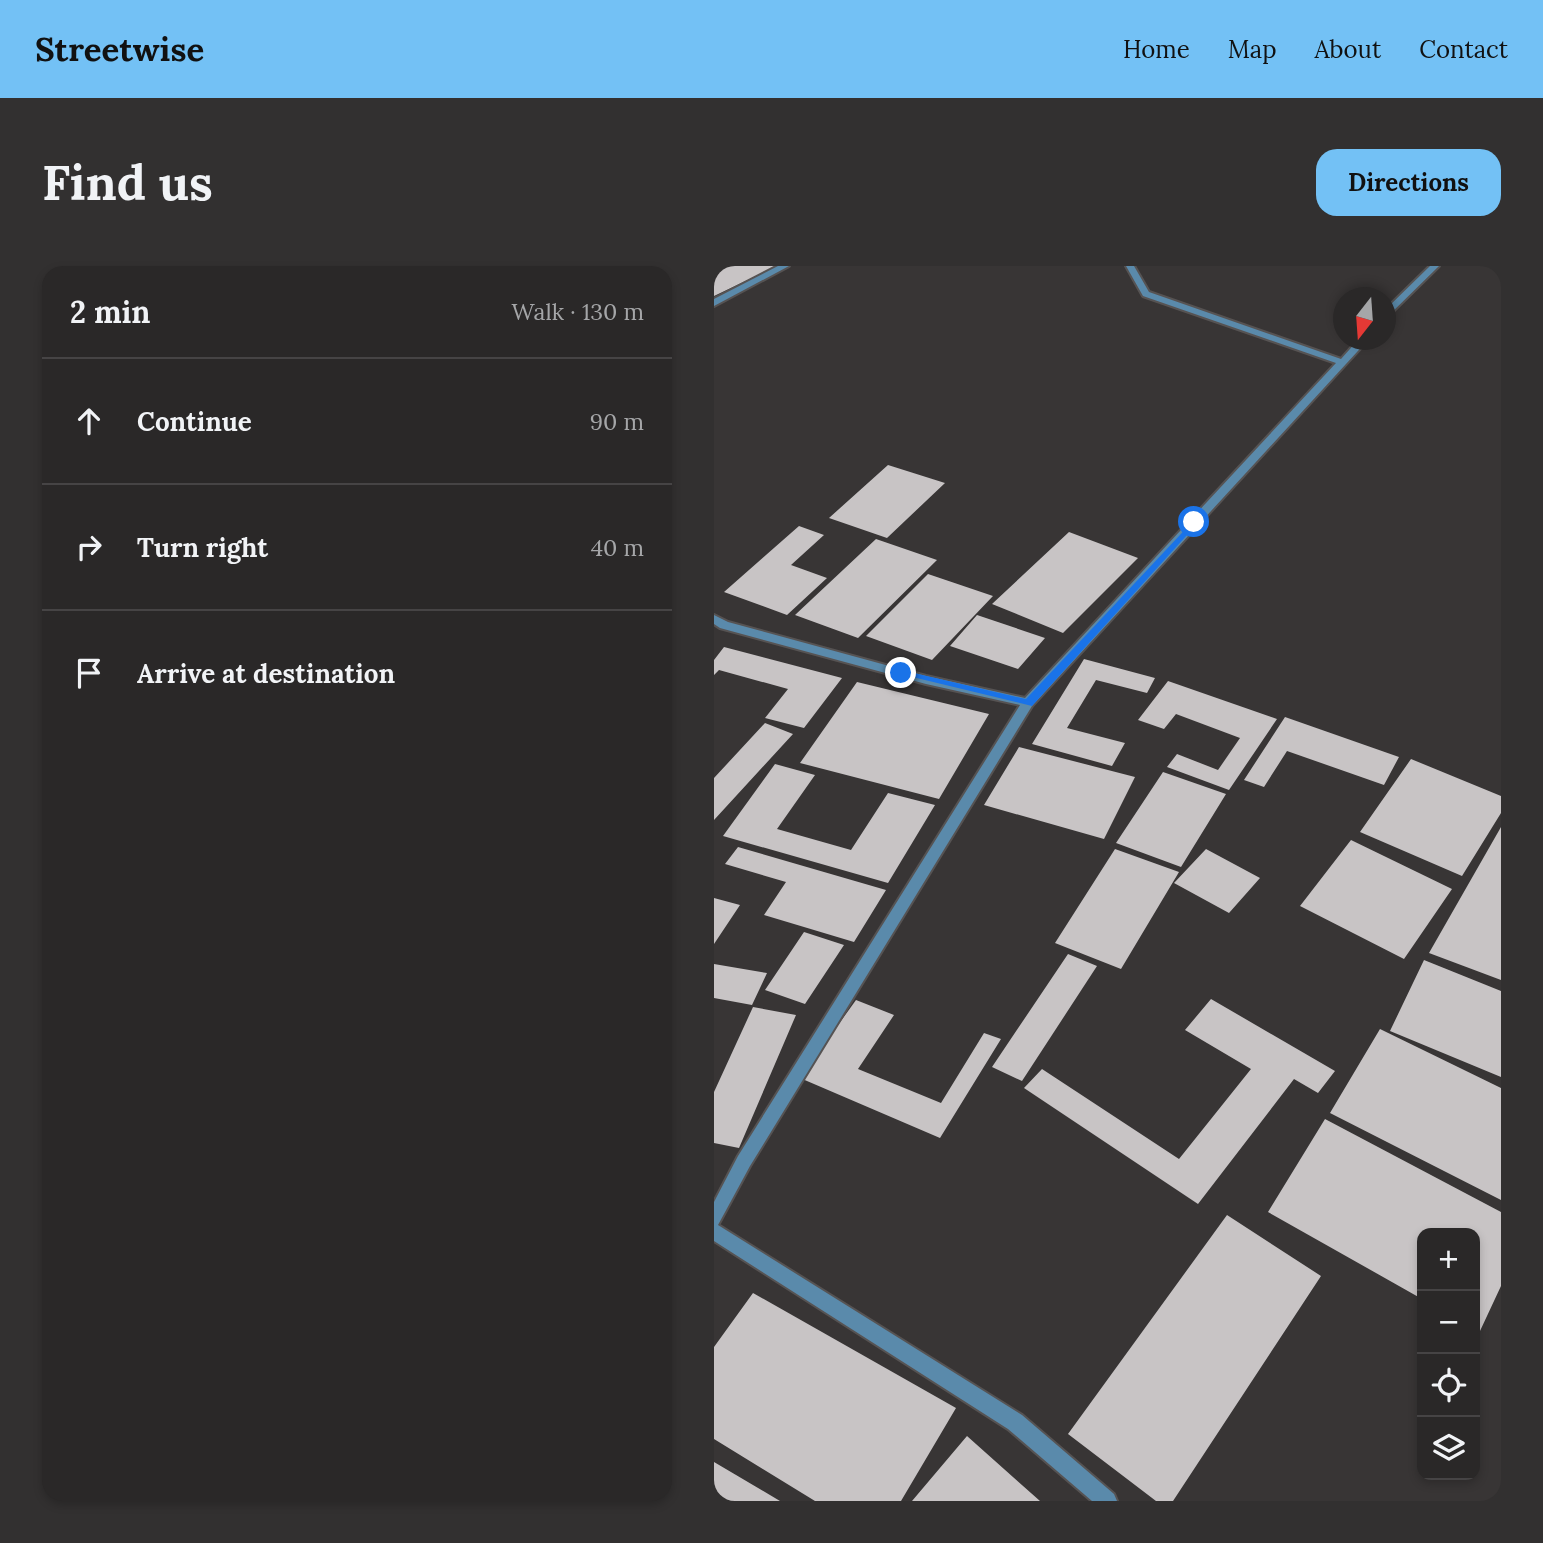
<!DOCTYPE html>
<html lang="en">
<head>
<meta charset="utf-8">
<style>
  :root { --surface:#2a2828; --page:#323030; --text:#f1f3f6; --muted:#a5a6a8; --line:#464445; --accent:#73c1f5 }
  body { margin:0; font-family:Lora,serif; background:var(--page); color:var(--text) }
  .controls { position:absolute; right:21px; bottom:21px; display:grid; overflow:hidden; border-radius:14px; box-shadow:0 4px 10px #0003 }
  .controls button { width:63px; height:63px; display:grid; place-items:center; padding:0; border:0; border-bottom:2px solid var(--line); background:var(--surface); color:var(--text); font:35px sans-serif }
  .compass { position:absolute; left:619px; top:21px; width:63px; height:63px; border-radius:50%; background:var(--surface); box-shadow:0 4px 10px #0003; rotate:197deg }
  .stop { position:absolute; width:21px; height:21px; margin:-16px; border:5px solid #1a73e8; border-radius:50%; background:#fff }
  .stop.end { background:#1a73e8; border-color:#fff; box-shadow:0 2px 7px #0008 }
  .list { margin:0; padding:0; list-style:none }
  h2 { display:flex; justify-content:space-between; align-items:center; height:91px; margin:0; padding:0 28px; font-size:30px }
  h2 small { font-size:23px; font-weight:400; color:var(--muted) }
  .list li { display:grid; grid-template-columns:46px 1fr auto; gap:21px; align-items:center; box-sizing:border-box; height:126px; padding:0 28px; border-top:2px solid var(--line) }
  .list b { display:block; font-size:26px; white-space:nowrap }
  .list em { font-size:23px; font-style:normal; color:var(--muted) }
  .icon { flex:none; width:38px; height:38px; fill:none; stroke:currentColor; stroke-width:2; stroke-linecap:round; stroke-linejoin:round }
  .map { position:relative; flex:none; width:787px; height:1235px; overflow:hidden; border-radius:21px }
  header { display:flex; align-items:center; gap:42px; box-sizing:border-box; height:98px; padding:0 35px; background:var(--accent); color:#111 }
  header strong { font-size:33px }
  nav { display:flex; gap:38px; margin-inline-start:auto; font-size:24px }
  .intro { display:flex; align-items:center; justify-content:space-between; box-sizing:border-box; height:168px; padding:0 42px }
  h1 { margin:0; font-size:49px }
  .button { padding:18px 32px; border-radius:21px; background:var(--accent); color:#111; font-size:24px; font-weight:700 }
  main { display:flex; gap:42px; padding:0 42px }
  aside { flex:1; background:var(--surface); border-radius:21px; box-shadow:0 4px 10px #0003 }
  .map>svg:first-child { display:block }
  .building { fill:#c8c4c5 }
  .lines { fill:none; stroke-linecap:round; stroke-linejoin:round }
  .minor-casing { stroke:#565353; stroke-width:4 }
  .minor { fill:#5a8aab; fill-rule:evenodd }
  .route { fill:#1a73e8 }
</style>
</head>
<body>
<header>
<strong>Streetwise</strong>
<nav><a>Home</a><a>Map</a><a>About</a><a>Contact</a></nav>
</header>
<div class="intro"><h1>Find us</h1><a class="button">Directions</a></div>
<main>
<aside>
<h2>2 min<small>Walk · 130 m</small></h2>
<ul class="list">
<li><svg class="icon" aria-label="ahead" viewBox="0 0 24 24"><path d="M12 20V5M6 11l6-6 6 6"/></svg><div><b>Continue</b></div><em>90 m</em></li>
<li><svg class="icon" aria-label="right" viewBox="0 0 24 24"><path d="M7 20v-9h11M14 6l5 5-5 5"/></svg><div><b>Turn right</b></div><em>40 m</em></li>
<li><svg class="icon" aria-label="arrive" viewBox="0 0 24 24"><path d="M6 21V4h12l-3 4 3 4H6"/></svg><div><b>Arrive at destination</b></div></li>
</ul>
</aside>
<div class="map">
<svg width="787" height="1235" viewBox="0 0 787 1235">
  <rect width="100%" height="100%" fill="#383535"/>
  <path class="building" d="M0 0H63L0 30Z
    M174 199 231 217 173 272 115 252Z
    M85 260 110 269 77 299 113 312 73 349 10 326Z
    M355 266 424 292 349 367 278 338Z
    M162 273 223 294 144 372 81 349Z
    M214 308 279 330 218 394 152 370Z
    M263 349 331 372 304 403 236 380Z
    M10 381 128 412 90 462 51 452 74 423 5 404 0 409V394Z
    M370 393 441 412 433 427 382 414 353 462 411 477 398 500 318 478Z
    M454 415 563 453 515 524 453 501 463 488 504 504 526 472 462 448 450 463 424 454Z
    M143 416 275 448 225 533 86 497Z
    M571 451 685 491 670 519 573 485 550 521 530 514Z
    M51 457 79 468 0 554V512Z
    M305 481 421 511 390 573 270 539Z
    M697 493 787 530V547L748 610 646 566Z
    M61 498 101 509 63 563 137 584 174 527 221 539 174 617 9 570Z
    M449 506 512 528 467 601 402 577Z
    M787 561V714L715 687Z
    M637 574 738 623 690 693 586 640Z
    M24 581 172 624 140 676 50 649 72 616 11 598Z
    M401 583 465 606 407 703 341 677Z
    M492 583 546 612 515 647 460 617Z
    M0 632 26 639 0 678Z
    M90 666 130 679 91 738 51 724Z
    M354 688 383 700 308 815 278 801Z
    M710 694 787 725V811L676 765Z
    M0 698 53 707 38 739 0 732Z
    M497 733 621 805 604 827 580 813 484 938 310 822 328 803 465 893 537 803 471 764Z
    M142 734 180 749 144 803 227 837 270 767 287 773 226 872 86 812Z
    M39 741 82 749 25 882 0 877V826Z
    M666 763 787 822V934L616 847Z
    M611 853 787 946V1020L766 1065 761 1062V967H708V1033L554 946Z
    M513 949 607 1010 459 1235H442L354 1168Z
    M39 1027 242 1142 187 1235H101L0 1173V1081Z
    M253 1170 326 1235H198Z
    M0 1196 66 1235H0Z"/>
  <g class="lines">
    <g class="minor-casing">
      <path id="minor" d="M64 0H75L0 40V33Z
        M412 0H420L435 26 627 93 644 74H654L318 440 36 900 4 959 308 1149 400 1228 403 1235H378L294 1163 0 975V936L24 890 306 439 212 418 6 362 0 358V349L14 356 212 410 311 432 622 97 429 30Z
        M716 0H725L671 53V44Z"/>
    </g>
    <use href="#minor" class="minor"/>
  </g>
  <path class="route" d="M480 254 483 258 318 440 182 407 187 404 312 433Z"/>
</svg>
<div class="controls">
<button>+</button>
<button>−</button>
<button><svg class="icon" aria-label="locate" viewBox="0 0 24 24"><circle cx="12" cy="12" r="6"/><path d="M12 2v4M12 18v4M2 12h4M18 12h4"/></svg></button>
<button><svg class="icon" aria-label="layers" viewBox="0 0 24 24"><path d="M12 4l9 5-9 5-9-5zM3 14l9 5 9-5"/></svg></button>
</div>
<svg class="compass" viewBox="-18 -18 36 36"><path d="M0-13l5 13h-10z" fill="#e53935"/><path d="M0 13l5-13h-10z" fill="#a5a6a8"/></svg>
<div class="stop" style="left:480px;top:256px"></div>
<div class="stop end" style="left:187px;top:407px"></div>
</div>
</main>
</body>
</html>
